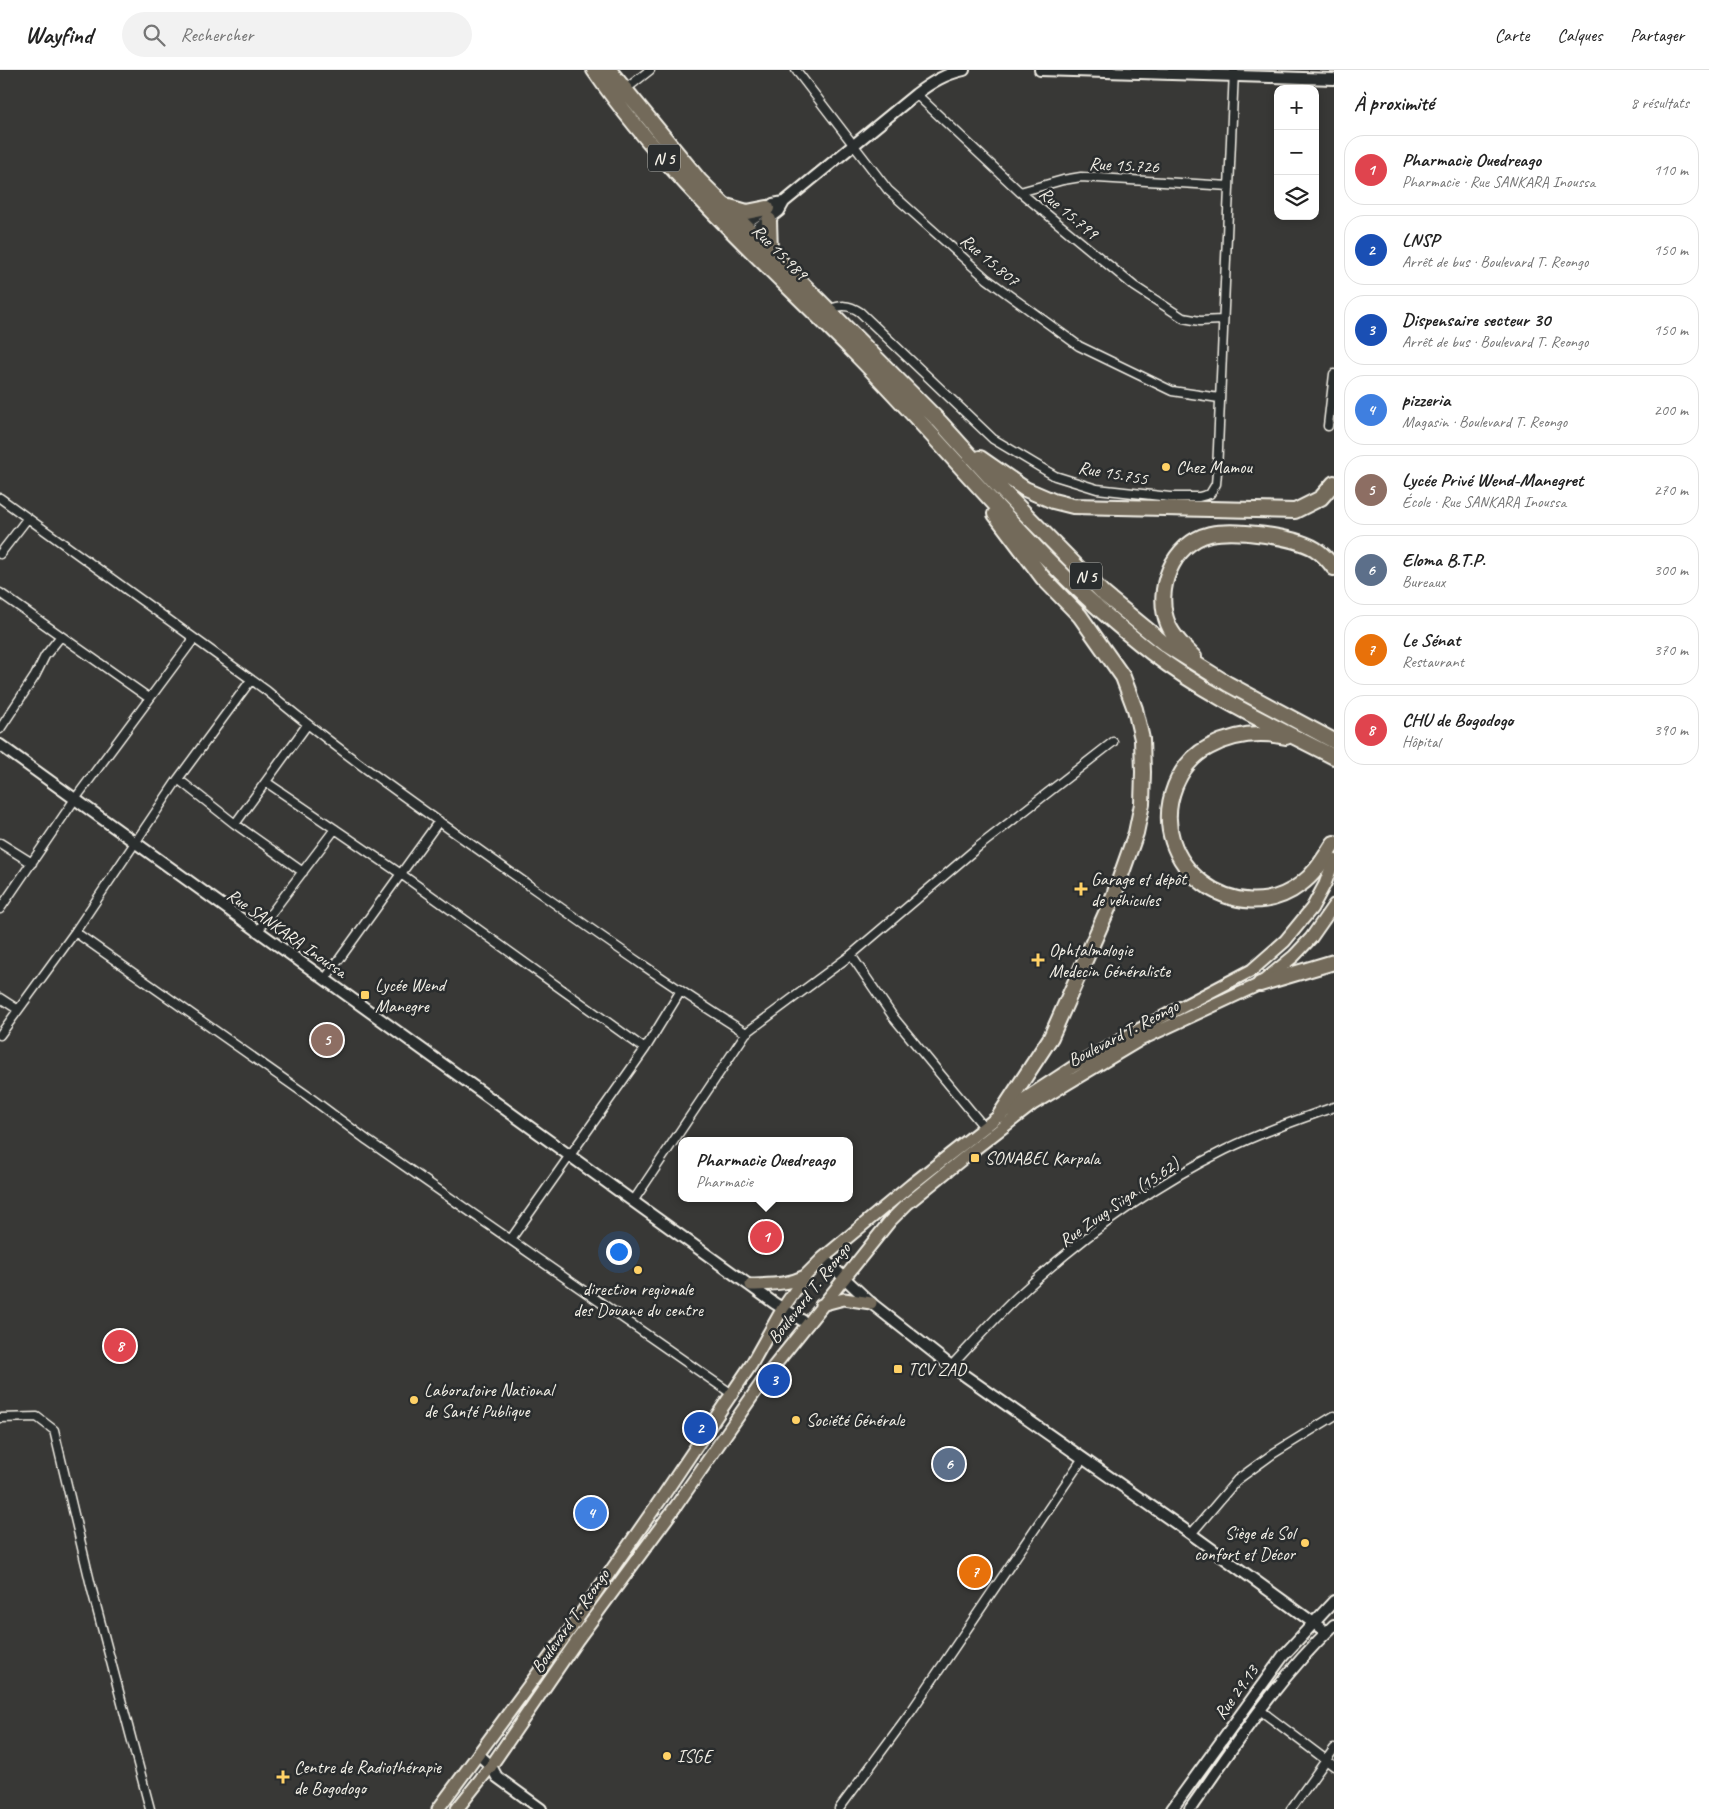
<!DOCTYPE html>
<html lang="fr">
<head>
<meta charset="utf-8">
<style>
  :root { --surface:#fff; --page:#f2f2f2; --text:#222; --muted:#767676; --line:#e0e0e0; --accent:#857141 }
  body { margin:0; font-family:Caveat,sans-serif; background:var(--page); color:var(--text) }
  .controls { position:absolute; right:15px; top:15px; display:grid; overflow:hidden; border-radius:10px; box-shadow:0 2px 8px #0003 }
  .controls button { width:45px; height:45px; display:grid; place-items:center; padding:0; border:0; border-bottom:1px solid var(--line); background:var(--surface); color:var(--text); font:25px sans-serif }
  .you { position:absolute; left:618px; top:1181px; width:18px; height:18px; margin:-12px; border:4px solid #fff; border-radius:50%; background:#1a73e8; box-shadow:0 0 0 8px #1a73e833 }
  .badge { display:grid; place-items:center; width:32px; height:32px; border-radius:50%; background:var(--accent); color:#fff; font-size:16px; font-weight:700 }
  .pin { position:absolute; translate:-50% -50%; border:2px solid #fff; box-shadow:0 1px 5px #0006 }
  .popup { position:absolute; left:678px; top:1067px; width:175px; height:65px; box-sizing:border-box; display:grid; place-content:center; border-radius:10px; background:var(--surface); filter:drop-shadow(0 1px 4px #0005); font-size:16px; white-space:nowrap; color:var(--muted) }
  .popup b { font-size:19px; color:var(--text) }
  .popup::after { content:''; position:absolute; left:50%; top:100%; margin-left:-10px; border:10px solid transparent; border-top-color:var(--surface) }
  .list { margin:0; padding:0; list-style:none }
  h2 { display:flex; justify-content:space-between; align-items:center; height:65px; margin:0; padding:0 20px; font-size:21px }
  h2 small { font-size:16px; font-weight:400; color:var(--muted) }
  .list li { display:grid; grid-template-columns:32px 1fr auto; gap:15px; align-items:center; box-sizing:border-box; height:70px; margin:0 10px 10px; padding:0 10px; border:1px solid var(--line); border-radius:20px }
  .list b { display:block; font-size:19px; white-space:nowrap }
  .list p { margin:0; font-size:16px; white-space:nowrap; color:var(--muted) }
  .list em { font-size:16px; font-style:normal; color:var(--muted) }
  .icon { flex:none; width:28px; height:28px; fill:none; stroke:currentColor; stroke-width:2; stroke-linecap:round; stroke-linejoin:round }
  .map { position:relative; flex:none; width:1334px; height:1739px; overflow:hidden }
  header { display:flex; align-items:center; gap:30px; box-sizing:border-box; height:70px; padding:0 25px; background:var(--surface); border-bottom:1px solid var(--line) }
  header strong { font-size:24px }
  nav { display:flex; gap:28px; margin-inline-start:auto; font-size:18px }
  .search { width:350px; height:45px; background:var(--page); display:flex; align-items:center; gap:12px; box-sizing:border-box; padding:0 18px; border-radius:28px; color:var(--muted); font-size:19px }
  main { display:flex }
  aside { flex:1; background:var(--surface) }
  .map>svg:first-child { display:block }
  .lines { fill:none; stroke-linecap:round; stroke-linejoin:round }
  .street-casing { stroke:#f4f1e8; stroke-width:11 }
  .secondary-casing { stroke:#f4f1e8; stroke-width:14 }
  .primary-casing { stroke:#f4f1e8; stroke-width:15 }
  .highway-casing { stroke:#f4f1e8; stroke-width:18 }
  .street { stroke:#2a2d2e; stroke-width:8 }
  .secondary { stroke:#2a2d2e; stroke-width:10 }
  .primary { stroke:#736b5a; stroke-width:11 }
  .highway { stroke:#736b5a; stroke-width:14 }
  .poi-dot { fill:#ffd166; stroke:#2a2d2e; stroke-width:2 }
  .labels { text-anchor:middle; stroke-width:5; stroke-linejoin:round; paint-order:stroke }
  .shield { fill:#2a2d2e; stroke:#b7b6b0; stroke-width:1 }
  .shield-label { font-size:16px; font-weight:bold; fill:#f4f1e8 }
  .street-label { font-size:18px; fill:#f4f1e8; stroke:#2a2d2e }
  .poi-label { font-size:18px; fill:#f4f1e8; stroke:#2a2d2e; text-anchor:start }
</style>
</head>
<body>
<header>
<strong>Wayfind</strong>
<div class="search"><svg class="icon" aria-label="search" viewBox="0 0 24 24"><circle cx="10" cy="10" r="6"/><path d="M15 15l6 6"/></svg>Rechercher</div>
<nav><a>Carte</a><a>Calques</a><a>Partager</a></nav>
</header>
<main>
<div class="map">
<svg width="1334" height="1739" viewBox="0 0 1334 1739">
  <rect width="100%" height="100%" fill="#383836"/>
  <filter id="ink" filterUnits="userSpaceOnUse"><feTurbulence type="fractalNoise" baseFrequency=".02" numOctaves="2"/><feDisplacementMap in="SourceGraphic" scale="10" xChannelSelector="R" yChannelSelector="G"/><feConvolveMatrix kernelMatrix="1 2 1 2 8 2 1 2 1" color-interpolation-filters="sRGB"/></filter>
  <g filter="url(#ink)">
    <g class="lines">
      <g class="street-casing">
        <path id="street" d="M796 0 888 120 987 209 1079 276 1172 321 1219 328
          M622 22 650 0
          M916 24 1020 122 1134 216 1183 248 1200 251 1222 250
          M1020 122 1063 110 1081 107 1229 116
          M828 240C841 235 848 234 860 242L993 369 1055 406 1097 419 1170 427H1199L1210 424 1216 414 1217 402 1234 0
          M1328 356 1334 304
          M0 428 267 621C342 684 423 740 503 797 584 854 663 911 746 963
          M0 484 27 449
          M0 523 149 628
          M0 659 35 606 45 586 61 566
          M178 709 235 754 303 802
          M266 712 401 804 645 979
          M235 754 307 655
          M0 773 32 793
          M0 839 75 729 193 570
          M75 862 308 1026 367 1070 732 1324
          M257 862 335 759
          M851 885 894 948 984 1057
          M325 909 439 751
          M0 928 17 939
          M0 965 75 862 178 709 251 610
          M634 1130 746 963 851 885 978 777 1113 672
          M511 1169 645 979 680 922
          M951 1296C973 1273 994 1249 1017 1227 1078 1170 1150 1117 1225 1080 1260 1063 1297 1050 1334 1037
          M0 1348 37 1347 54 1360 92 1520 150 1739
          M1191 1464 1237 1410 1274 1383 1334 1346
          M1260 1640 1334 1696
          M839 1739 912 1640 1083 1388
          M1291 1739 1334 1679"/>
      </g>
      <g class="secondary-casing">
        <path id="secondary" d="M1040 0 1334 9
          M740 157 773 134 784 132
          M746 167 779 141 784 132 916 24C932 12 945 4 964 0
          M0 675 774 1233 808 1254
          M823 1188 871 1233 951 1296 1191 1464 1326 1562
          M478 1684 491 1696 497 1707 541 1739
          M1172 1739 1283 1586 1334 1531
          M1190 1739C1235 1675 1277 1609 1334 1555"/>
      </g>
      <g class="primary-casing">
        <path id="primary" d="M751 1215C771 1214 787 1215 805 1206
          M821 1235 844 1229 871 1233
          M438 1739 569 1561 663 1426 751 1295 783 1238 806 1205 823 1188 911 1115 1000 1045 1073 997 1140 959 1252 900 1285 871 1312 838 1325 814 1334 790
          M457 1739 491 1696 578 1569 676 1436 767 1305 890 1151 907 1134 971 1082 1033 1034 1140 970 1260 914 1294 886 1311 868 1334 835"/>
      </g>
      <g class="highway-casing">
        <path id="highway" d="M594 0C666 105 764 191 854 282 953 382 1040 497 1152 583 1208 626 1272 655 1334 687
          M609 0 699 110 940 352 996 414 1105 525 1166 575 1228 614 1334 671
          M726 136 747 142 767 138
          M769 150 770 182
          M980 388 1025 419 1053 431 1073 436 1295 441 1321 428 1334 413
          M995 444 1043 508 1080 546 1123 607 1135 639 1142 669 1143 702 1142 734 1136 763 1114 825 1051 967 1000 1045
          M1194 587C1185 578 1173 567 1168 554 1154 521 1172 473 1210 464 1235 459 1293 466 1315 479 1323 484 1329 491 1334 498
          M1286 667C1259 661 1234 664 1209 677 1193 685 1182 699 1175 716 1144 795 1238 863 1301 814 1316 803 1324 788 1334 773
          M1260 914 1334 892"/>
      </g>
      <use href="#street" class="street"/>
      <use href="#secondary" class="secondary"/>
      <use href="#primary" class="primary"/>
      <use href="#highway" class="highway"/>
    </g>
  </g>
  <g class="poi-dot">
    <circle cx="1166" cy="397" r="5"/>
    <path d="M1078.5 811.5h5v5h5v5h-5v5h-5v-5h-5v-5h5z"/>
    <path d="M1035.5 882.5h5v5h5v5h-5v5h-5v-5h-5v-5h5z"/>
    <rect x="360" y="920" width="10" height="10" rx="2.5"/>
    <rect x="970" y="1083" width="10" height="10" rx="2.5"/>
    <circle cx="638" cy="1200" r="5"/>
    <rect x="893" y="1294" width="10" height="10" rx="2.5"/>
    <circle cx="414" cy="1330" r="5"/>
    <circle cx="796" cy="1350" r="5"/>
    <circle cx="1305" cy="1473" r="5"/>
    <circle cx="667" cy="1686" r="5"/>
    <path d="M280.5 1699.5h5v5h5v5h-5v5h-5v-5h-5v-5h5z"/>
  </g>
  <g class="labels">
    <g class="shield">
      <rect x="648" y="74.5" width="32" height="27" rx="4"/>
      <rect x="1070" y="492.5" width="32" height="27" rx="4"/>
    </g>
    <g class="shield-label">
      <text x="664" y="94">N 5</text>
      <text x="1086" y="512">N 5</text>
    </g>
    <g class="street-label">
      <text transform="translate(1124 95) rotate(3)" y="6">Rue 15.726</text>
      <text transform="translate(1069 143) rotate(40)" y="6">Rue 15.799</text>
      <text transform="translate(780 182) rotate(45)" y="6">Rue 15.989</text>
      <text transform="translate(990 190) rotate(40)" y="6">Rue 15.807</text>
      <text transform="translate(1113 403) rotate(10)" y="6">Rue 15.755</text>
      <text transform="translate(287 863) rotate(35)" y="6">Rue SANKARA Inoussa</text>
      <text transform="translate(1123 963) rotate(-28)" y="6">Boulevard T. Reongo</text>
      <text transform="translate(1119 1132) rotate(-35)" y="6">Rue Zuug Siiga (15.62)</text>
      <text transform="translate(809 1223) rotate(-52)" y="6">Boulevard T. Reongo</text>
      <text transform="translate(570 1551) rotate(-55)" y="6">Boulevard T. Reongo</text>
      <text transform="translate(1236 1622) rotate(-54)" y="6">Rue 29.13</text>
    </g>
    <g class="poi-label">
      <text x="1176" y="403">Chez Mamou</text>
      <text x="1091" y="815">Garage et dépôt<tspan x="1091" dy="21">de véhicules</tspan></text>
      <text x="1049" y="886">Ophtalmologie<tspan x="1049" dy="21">Medecin Généraliste</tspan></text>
      <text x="375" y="921">Lycée Wend<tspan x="375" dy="21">Manegre</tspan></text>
      <text x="985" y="1094">SONABEL Karpala</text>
      <text x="638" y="1225" text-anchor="middle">direction regionale<tspan x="638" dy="21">des Douane du centre</tspan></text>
      <text x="908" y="1305">TCV ZAD</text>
      <text x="424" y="1326">Laboratoire National<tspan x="424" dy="21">de Santé Publique</tspan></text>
      <text x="806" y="1356">Société Générale</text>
      <text x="1295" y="1469" text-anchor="end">Siège de Sol<tspan x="1295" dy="21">confort et Décor</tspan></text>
      <text x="677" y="1692">ISGE</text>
      <text x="294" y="1703">Centre de Radiothérapie<tspan x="294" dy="21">de Bogodogo</tspan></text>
    </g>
  </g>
</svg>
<div class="controls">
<button>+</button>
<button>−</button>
<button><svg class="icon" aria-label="layers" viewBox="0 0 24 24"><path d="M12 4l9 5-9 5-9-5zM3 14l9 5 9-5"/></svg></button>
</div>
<div class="you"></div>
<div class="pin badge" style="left:766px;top:1167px;background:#e0444e">1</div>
<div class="popup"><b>Pharmacie Ouedreago</b>Pharmacie</div>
<div class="pin badge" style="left:700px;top:1358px;background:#1a4fb4">2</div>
<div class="pin badge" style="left:774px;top:1310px;background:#1a4fb4">3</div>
<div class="pin badge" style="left:591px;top:1443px;background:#3f7fe0">4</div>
<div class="pin badge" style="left:327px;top:970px;background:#8d6e63">5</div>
<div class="pin badge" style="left:949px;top:1394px;background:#5c6f8a">6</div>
<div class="pin badge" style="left:975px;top:1502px;background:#e8710a">7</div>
<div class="pin badge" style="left:120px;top:1276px;background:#e0444e">8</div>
</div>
<aside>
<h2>À proximité<small>8 résultats</small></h2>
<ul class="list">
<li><span class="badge" style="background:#e0444e">1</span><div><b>Pharmacie Ouedreago</b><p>Pharmacie · Rue SANKARA Inoussa</p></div><em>110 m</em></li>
<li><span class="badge" style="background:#1a4fb4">2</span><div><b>LNSP</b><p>Arrêt de bus · Boulevard T. Reongo</p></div><em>150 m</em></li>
<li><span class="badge" style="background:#1a4fb4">3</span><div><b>Dispensaire secteur 30</b><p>Arrêt de bus · Boulevard T. Reongo</p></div><em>150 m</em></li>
<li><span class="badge" style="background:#3f7fe0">4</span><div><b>pizzeria</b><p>Magasin · Boulevard T. Reongo</p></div><em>200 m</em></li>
<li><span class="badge" style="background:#8d6e63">5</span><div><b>Lycée Privé Wend-Manegret</b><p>École · Rue SANKARA Inoussa</p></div><em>270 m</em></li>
<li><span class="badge" style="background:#5c6f8a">6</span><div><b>Eloma B.T.P.</b><p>Bureaux</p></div><em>300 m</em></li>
<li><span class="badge" style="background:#e8710a">7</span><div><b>Le Sénat</b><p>Restaurant</p></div><em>370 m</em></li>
<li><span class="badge" style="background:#e0444e">8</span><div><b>CHU de Bogodogo</b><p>Hôpital</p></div><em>390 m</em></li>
</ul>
</aside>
</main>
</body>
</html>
